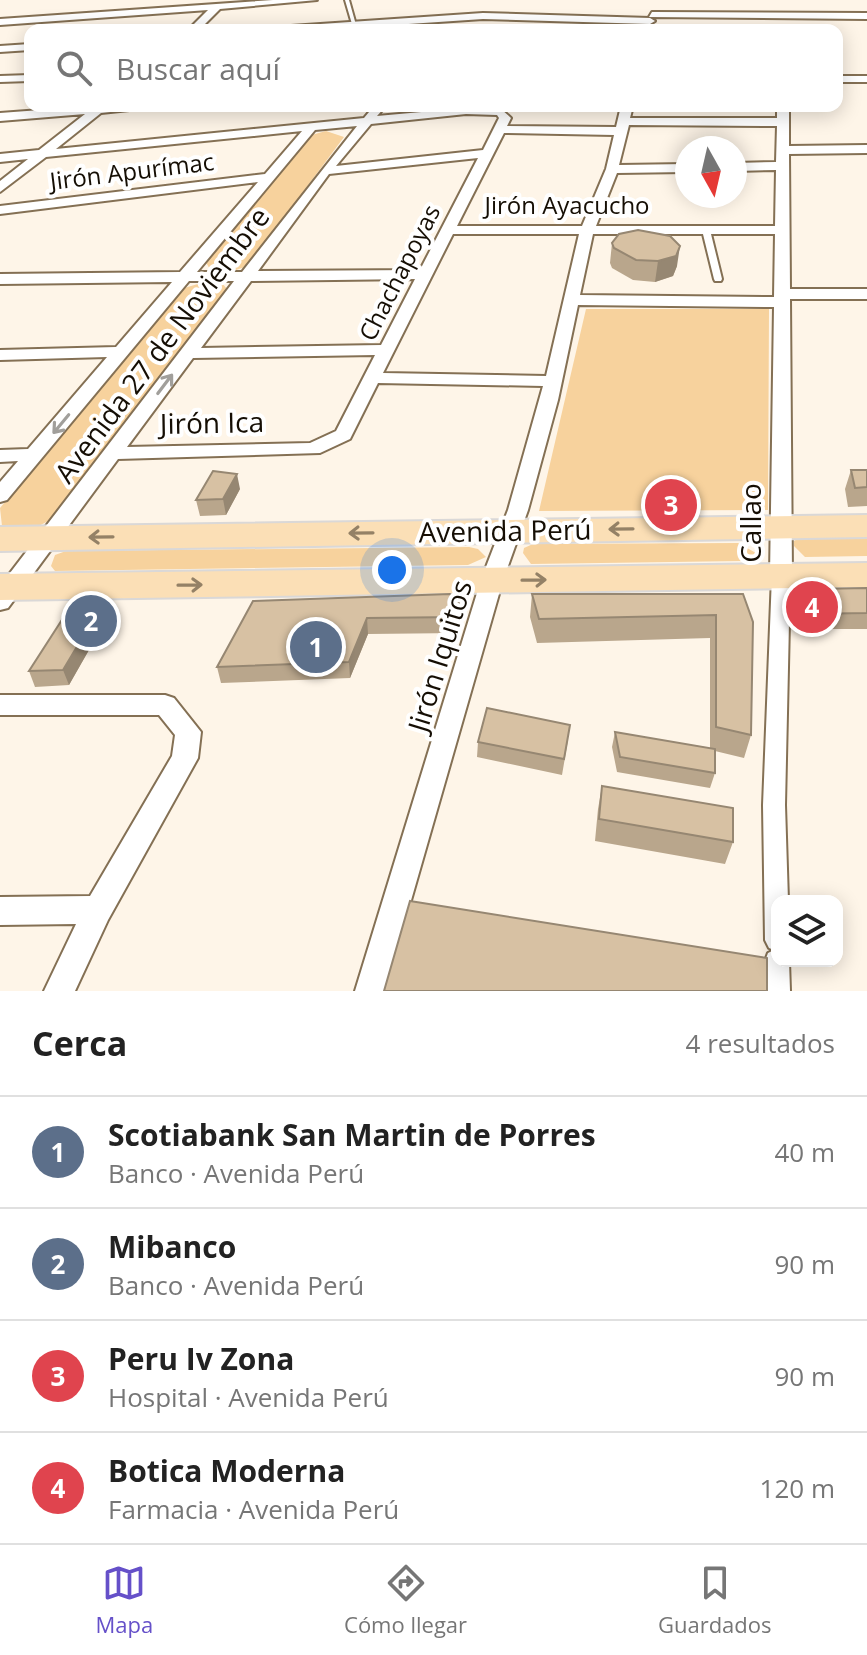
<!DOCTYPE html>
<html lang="es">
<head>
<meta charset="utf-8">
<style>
  :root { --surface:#fff; --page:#f6f6f6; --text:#222; --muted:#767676; --line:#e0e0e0; --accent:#6550c9 }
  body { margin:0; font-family:"Open Sans",sans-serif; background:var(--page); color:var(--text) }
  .controls { position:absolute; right:24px; bottom:24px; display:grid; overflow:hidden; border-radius:16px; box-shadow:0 4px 20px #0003 }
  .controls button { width:72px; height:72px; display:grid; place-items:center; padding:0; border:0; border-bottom:2px solid var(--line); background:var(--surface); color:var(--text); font:40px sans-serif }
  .compass { position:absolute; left:675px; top:136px; width:72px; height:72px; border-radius:50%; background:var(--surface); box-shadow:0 4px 20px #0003; rotate:172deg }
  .you { position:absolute; left:392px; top:570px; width:28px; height:28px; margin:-20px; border:6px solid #fff; border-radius:50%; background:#1a73e8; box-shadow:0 0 0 12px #1a73e833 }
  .badge { display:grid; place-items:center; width:52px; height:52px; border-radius:50%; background:var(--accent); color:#fff; font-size:26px; font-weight:700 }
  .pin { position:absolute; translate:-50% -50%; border:4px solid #fff; box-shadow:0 2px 8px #0006 }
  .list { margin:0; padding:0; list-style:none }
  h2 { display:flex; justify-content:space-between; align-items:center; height:104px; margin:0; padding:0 32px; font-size:34px }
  h2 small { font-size:26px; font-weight:400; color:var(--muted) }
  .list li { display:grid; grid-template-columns:52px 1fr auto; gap:24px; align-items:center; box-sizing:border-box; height:112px; padding:0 32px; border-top:2px solid var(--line) }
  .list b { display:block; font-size:30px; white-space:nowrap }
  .list p { margin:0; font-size:26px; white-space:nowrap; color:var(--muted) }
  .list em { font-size:26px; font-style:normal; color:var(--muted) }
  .icon { flex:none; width:44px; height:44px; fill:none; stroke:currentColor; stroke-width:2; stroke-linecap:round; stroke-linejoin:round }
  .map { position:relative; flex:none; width:867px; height:991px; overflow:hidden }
  .search { position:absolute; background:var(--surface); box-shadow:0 4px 20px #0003; left:24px; right:24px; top:24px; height:88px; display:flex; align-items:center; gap:20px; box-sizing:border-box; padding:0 28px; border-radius:16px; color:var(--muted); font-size:30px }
  .sheet { height:552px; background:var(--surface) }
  nav { display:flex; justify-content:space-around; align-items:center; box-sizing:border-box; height:112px; border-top:2px solid var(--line); background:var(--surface); font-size:22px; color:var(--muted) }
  nav a { display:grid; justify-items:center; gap:4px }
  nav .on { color:var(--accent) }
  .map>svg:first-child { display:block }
  .green { fill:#f7d29d }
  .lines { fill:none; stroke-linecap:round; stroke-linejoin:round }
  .service-casing { stroke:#847054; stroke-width:4 }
  .pedestrian-casing { stroke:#847054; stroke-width:4 }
  .minor-casing { stroke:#847054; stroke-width:4 }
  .primary-casing { stroke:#dad8d7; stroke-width:4 }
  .service { fill:#fff; fill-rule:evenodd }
  .pedestrian { fill:#fff; fill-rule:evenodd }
  .minor { fill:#fff; fill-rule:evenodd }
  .primary { fill:#fbdfb6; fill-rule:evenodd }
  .wall { fill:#b9a68c }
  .shaded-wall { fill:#968772 }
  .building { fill:#d7c1a3; stroke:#968772; stroke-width:2 }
  .oneway { stroke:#a19f9b }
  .oneway2 { stroke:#948166 }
  .labels { text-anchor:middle; stroke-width:8; stroke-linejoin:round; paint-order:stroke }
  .far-street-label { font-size:24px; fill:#150e04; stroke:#fff }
  .street-label { font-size:28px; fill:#150e04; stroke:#fff }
</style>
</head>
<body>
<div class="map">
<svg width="867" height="991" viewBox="0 0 867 991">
  <rect width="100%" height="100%" fill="#fef5e8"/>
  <path class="green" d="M326 131 344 137 248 266 233 271H211L204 259 308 136Z
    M211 280 222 283 227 289V295L56 517 33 529 2 526 0 508 181 289Z
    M586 309H769L768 510 539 511Z
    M801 537H867V556L805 557 794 546V541Z
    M738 543 756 553 754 557 741 561 531 564 523 553 524 548 533 544Z
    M469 547 478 549 486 557 468 565 55 571 51 566 55 555 66 551Z"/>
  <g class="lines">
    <g class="service-casing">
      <path id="service" d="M345 0H349L356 25 352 24Z
        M703 228 710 230 722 279 721 281H715L714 279 702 230Z"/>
    </g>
    <g class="pedestrian-casing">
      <path id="pedestrian" d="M781 570 787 572 790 576 785 805 788 901H777V961H789L790 991H766L765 961 768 953 774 950 769 948 765 940 763 805 772 576 775 572Z"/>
    </g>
    <g class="minor-casing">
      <path id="minor" d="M273 0H317L220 9 199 30H188L208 10 0 25V19Z
        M652 12 867 13V19L649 17Z
        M483 13 650 18 655 21 650 24 483 19 319 30H271L276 27Z
        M30 44V50L0 52V46Z
        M30 75V81L0 82V76Z
        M837 76H867V82H837Z
        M94 106H145L139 109 101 113 56 149 364 118 374 106H386L377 116 466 108 501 109 511 118 507 126 616 127 621 106H633L630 118H777V106H789V146L867 145V153L789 154 790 289H867V299H790L792 576 789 581H773L770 576 774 307 578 305 558 400 528 510 503 580 385 991H355L481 580 508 510 543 386 378 383 350 439 320 453 118 459 8 608 0 610V586L234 281H189L7 500 0 502V482L18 461 0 462V450L28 449 107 357 0 360V350L116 347 172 282 0 284V274L180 272 258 182 0 214V206L265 174 302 131 46 157 0 192V181L28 159 0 162V154L39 150 85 114 0 121V113ZM466 114 497 115 499 118 483 150 336 166 371 124ZM629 125 777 126 776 162 735 163V171L776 170 775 226H596L617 173 687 172V164L619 165ZM357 126 242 272H197L315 130ZM504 133 614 135 606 169 582 226H457ZM478 158 420 270 258 271 329 174ZM453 234H579L546 376 383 373ZM593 234H775L774 297 580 295ZM415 279 381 345 201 348 251 281ZM375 355 336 431 310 443 127 447 193 358Z
        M0 695H165L174 698 201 732 198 758 108 920 75 991H44L76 924 0 925V897L90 896 172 756 175 735 159 715H0Z"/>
    </g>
    <g class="primary-casing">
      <path id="primary" d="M867 515V537L0 551V527Z
        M867 563V587L0 600V574Z"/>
    </g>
    <use href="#service" class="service"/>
    <use href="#pedestrian" class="pedestrian"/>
    <use href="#minor" class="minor"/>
    <use href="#primary" class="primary"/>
  </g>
  <path class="wall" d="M612 243 677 266 673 276 655 282 633 280 612 268 610 263Z
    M851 470H867V506L848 507 845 489Z
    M240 489 226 515 200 516 196 500Z
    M867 588V629H800L804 609 809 594Z
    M532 594H743L751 735 744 758 715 751V773L710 788 617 772 612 747 615 732 710 748V638L537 643 530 617Z
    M253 601 459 617V633L368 634 350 678 221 683 217 667Z
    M110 613 69 685 35 687 29 671Z
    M568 740 562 775 477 757 478 742Z
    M602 786 733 842 725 864 595 841 598 809Z"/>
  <path class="shaded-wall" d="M680 246 677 266 673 276 655 282 658 261Z
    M237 474 240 489 226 515 223 499Z
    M106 598 110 613 69 685 63 670Z
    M367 618 368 634 350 678 349 662Z"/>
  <path class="building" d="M638 230 670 236 680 246 676 256 658 261 636 260 614 248 612 243 619 234Z
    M851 470H867V487L855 488Z
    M213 471 237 474 223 499 196 500Z
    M867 588V613L806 614 809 594 815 589Z
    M450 594 459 600V617L367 618 349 662 217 667 253 601Z
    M532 594H743L753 622 751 735 716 727V615L539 619Z
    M76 598H106L63 670 29 671Z
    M487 708 570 725 564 759 478 742Z
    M615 732 715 749V773L620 757Z
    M602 786 733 808V842L599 819Z
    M410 901 767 958V991H384Z"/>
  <defs><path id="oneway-shaft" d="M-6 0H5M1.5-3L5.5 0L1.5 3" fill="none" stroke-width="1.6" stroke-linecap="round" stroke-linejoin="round" transform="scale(2)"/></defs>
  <g class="oneway">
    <use href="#oneway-shaft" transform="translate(165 384) rotate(-53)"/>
    <use href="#oneway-shaft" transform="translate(61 424) rotate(130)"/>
  </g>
  <g class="oneway2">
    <use href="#oneway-shaft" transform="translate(621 529) rotate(179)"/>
    <use href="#oneway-shaft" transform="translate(361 533) rotate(179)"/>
    <use href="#oneway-shaft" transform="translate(101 537) rotate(179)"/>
    <use href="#oneway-shaft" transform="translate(534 580) rotate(-1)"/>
    <use href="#oneway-shaft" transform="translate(190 585) rotate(-1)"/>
  </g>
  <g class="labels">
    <g class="far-street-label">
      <text transform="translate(132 172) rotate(-7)" y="8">Jirón Apurímac</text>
      <text x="567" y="214">Jirón Ayacucho</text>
      <text transform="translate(400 273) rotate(-63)" y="8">Chachapoyas</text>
    </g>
    <g class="street-label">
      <text transform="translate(162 345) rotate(-53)" y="10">Avenida 27 de Noviembre</text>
      <text transform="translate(212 423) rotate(-1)" y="10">Jirón Ica</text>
      <text transform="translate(751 523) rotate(-90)" y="10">Callao</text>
      <text transform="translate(505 531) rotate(-1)" y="10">Avenida Perú</text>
      <text transform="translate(440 656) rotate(-73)" y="10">Jirón Iquitos</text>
    </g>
  </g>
</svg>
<div class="controls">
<button><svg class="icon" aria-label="layers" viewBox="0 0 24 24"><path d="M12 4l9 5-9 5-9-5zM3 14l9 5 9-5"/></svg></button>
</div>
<svg class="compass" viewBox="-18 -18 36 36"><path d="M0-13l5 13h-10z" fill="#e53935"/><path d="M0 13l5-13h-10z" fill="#767676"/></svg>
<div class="you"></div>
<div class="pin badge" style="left:316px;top:647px;background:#5c6f8a">1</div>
<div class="pin badge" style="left:91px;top:621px;background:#5c6f8a">2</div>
<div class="pin badge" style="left:671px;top:505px;background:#e0444e">3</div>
<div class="pin badge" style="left:812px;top:607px;background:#e0444e">4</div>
<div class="search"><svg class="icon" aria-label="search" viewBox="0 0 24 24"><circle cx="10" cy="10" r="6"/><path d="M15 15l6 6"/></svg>Buscar aquí</div>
</div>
<section class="sheet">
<h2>Cerca<small>4 resultados</small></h2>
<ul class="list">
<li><span class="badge" style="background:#5c6f8a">1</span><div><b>Scotiabank San Martin de Porres</b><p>Banco · Avenida Perú</p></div><em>40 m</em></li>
<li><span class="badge" style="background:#5c6f8a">2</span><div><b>Mibanco</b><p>Banco · Avenida Perú</p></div><em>90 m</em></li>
<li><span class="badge" style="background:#e0444e">3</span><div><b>Peru Iv Zona</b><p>Hospital · Avenida Perú</p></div><em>90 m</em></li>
<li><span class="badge" style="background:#e0444e">4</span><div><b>Botica Moderna</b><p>Farmacia · Avenida Perú</p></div><em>120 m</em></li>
</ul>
</section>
<nav>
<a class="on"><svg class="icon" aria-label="map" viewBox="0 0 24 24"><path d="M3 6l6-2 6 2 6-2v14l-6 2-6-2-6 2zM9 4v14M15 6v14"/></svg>Mapa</a>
<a><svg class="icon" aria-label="directions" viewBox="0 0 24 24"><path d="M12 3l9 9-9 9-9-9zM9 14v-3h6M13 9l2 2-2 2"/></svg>Cómo llegar</a>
<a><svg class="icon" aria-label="saved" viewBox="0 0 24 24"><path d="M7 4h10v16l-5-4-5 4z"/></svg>Guardados</a>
</nav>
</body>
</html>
